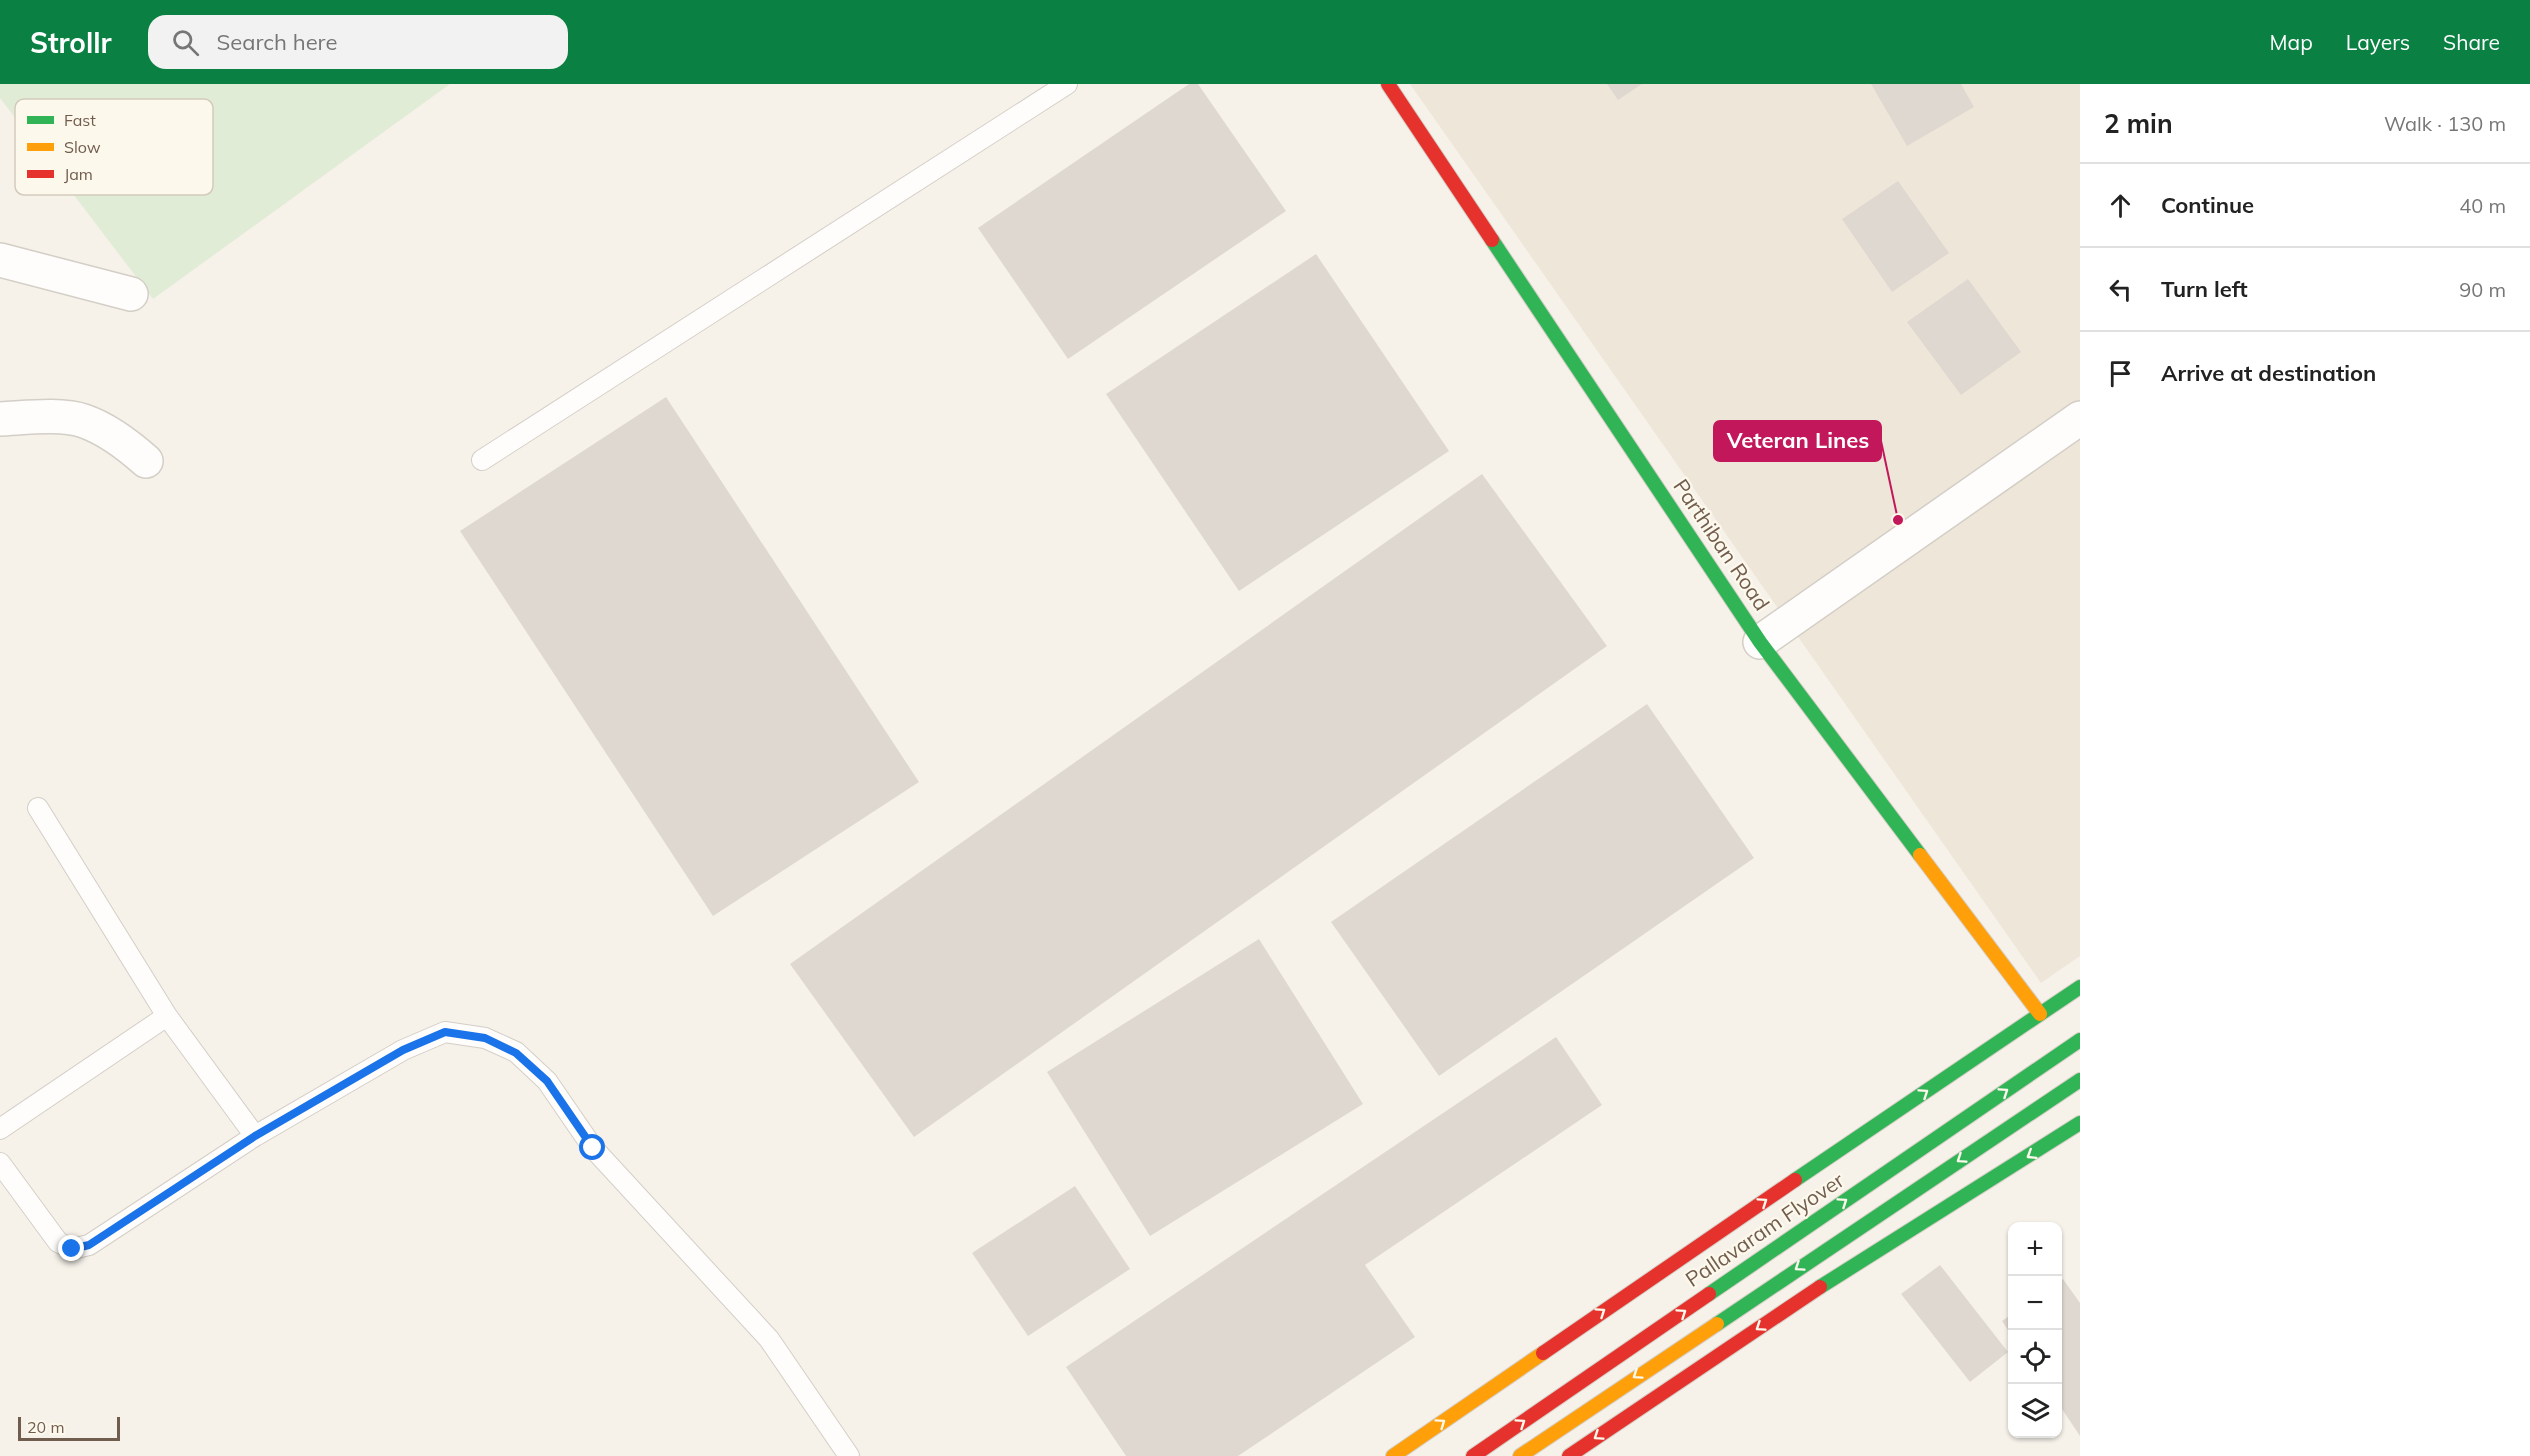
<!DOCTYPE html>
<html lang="en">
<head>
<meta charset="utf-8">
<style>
  :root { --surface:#fff; --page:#f2f2f2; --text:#222; --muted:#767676; --line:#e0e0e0; --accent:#0b8043 }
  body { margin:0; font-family:Mulish,sans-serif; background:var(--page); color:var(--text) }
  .controls { position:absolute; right:18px; bottom:18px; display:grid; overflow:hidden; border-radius:12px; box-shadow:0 2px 4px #0004 }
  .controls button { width:54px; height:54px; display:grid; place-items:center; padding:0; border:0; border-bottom:2px solid var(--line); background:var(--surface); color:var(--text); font:30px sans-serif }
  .scale { position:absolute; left:18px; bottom:15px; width:102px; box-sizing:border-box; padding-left:6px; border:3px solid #715d4d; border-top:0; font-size:16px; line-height:21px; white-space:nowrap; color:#715d4d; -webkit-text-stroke:4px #fdf8ec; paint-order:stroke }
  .stop { position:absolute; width:18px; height:18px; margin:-14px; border:4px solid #1a73e8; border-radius:50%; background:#fff }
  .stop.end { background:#1a73e8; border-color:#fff; box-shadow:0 2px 6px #0008 }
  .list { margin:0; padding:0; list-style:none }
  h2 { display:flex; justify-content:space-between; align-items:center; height:78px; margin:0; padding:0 24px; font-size:26px }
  h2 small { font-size:20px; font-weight:400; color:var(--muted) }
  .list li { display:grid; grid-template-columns:39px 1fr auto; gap:18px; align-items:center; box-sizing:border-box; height:84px; padding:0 24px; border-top:2px solid var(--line) }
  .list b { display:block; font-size:22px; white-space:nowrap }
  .list em { font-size:20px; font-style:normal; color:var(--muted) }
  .icon { flex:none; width:33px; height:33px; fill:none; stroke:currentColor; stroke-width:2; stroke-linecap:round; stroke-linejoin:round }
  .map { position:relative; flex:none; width:2080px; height:1372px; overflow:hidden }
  header { display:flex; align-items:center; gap:36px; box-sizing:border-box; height:84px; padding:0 30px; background:var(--accent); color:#fff }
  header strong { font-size:28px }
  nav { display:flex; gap:33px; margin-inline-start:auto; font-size:21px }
  .search { width:420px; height:54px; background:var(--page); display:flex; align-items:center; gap:15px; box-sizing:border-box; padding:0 21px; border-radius:18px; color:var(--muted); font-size:22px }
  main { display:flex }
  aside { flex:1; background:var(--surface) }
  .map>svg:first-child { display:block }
  .residential { fill:#eee6d8 }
  .green { fill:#e1ecd6 }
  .building { fill:#dfd8d0 }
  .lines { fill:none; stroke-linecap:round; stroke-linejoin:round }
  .lane-casing { stroke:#d3cec6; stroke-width:22 }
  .street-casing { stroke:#d3cec6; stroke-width:36 }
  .fast-casing { stroke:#d4cec5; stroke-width:16 }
  .slow-casing { stroke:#d4cec5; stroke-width:16 }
  .jam-casing { stroke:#d4cec5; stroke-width:16 }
  .lane { stroke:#fefdfc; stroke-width:20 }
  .street { stroke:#fefdfc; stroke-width:33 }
  .fast { stroke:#30b455; stroke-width:14 }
  .slow { stroke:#ff9f0a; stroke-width:14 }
  .jam { stroke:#e5322d; stroke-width:14 }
  .oneway { stroke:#fdf8ec }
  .route { stroke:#1a73e8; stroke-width:8 }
  .labels { text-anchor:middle; stroke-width:4.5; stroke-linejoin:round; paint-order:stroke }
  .street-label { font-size:21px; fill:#715d4d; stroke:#fdf8ec }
  .key { fill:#fdf8ec; stroke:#d3cabc; stroke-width:1.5 }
  .key-label { font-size:16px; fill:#715d4d }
  .leader { fill:none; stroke:#c2185b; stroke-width:2 }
  .callout-dot { fill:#c2185b; stroke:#fdf8ec; stroke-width:2 }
  .callout { fill:#c2185b; stroke:#c2185b; stroke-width:2 }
  .callout-label { font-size:22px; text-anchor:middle; font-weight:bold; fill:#fff }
</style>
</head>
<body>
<header>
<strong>Strollr</strong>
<div class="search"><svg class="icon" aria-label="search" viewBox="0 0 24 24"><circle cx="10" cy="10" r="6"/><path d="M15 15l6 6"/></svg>Search here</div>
<nav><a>Map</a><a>Layers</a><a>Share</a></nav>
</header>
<main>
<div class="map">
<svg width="2080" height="1372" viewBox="0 0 2080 1372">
  <rect width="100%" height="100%" fill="#f6f2ea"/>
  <path class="residential" d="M1410 0H2080V872L2041 899Z"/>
  <path class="green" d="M0 0H450L153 215 0 14Z"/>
  <path class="building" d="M1189 0H1198L1286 127 1068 275 978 144Z
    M1607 0H1642L1618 16Z
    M1871 0H1961L1974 23 1907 62Z
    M1898 97 1949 169 1892 208 1842 135Z
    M1316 170 1449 367 1239 507 1106 310Z
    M1968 195 2021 268 1961 311 1907 238Z
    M666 313 919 698 713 832 460 447Z
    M1482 390 1607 562 914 1053 790 880Z
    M1647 620 1754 774 1439 992 1331 838Z
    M1259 855 1363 1020 1150 1152 1047 988Z
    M1556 953 1602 1021 1365 1181 1415 1253 1238 1372H1126L1066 1283Z
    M1075 1102 1130 1185 1028 1252 972 1169Z
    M1940 1181 2008 1268 1970 1298 1901 1210Z
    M2063 1195 2080 1219V1352L2058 1319V1199Z
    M2012 1230V1252L2002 1237Z"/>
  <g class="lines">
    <g class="lane-casing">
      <path id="lane" d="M482 376 1067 0
        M38 724 167 932
        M0 1045 167 932 255 1052
        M0 1079 58 1158 72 1165 89 1161 255 1052 403 966 445 948 485 954 516 968 547 997 593 1064 769 1255 849 1372"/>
    </g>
    <g class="street-casing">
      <path id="street" d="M0 176 131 210
        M0 335C24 334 61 329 84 337 107 345 128 361 146 377
        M1760 558 2080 334"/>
    </g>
    <g class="fast-casing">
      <path id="fast" d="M1492 156 1760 558 1920 771
        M1795 1096 2080 903
        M1820 1203 2080 1039
        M1709 1210 2080 956
        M1717 1240 2080 996"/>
    </g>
    <g class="slow-casing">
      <path id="slow" d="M1920 771 2040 930
        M1393 1372 1543 1269
        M1520 1372 1717 1240"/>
    </g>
    <g class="jam-casing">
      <path id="jam" d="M1388 0 1492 156
        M1543 1269 1795 1096
        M1473 1372 1709 1210
        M1569 1372 1820 1203"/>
    </g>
    <use href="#lane" class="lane"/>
    <use href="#street" class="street"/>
    <use href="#fast" class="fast"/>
    <use href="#slow" class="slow"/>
    <use href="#jam" class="jam"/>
  </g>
  <defs><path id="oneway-chevron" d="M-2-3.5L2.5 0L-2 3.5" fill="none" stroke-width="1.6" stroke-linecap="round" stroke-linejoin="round" transform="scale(1.5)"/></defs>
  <g class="oneway">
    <use href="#oneway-chevron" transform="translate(2004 1008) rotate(-34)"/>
    <use href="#oneway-chevron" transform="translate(1924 1009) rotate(-34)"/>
    <use href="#oneway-chevron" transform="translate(2031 1071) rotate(148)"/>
    <use href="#oneway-chevron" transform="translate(1961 1075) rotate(146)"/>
    <use href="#oneway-chevron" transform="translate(1763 1118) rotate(-34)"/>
    <use href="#oneway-chevron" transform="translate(1843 1118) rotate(-34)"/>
    <use href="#oneway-chevron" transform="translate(1799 1183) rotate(146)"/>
    <use href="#oneway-chevron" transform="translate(1601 1228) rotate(-34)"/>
    <use href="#oneway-chevron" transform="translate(1682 1229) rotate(-34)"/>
    <use href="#oneway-chevron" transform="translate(1760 1243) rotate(146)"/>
    <use href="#oneway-chevron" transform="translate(1637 1291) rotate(146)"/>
    <use href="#oneway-chevron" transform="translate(1441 1339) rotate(-35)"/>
    <use href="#oneway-chevron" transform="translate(1521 1339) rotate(-34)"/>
    <use href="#oneway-chevron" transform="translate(1598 1352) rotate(146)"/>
  </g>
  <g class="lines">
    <path class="route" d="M72 1165 89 1161 255 1052 403 966 445 948 485 954 516 969 547 997 593 1064"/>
  </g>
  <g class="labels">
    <g class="street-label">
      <text transform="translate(1721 461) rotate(56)" y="7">Parthiban Road</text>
      <text transform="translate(1765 1146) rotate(-34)" y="7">Pallavaram Flyover</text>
    </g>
  </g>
  <rect x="15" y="15" width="198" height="96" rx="9" class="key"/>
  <rect x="27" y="32" width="27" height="8" fill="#30b455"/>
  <rect x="27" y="59" width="27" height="8" fill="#ff9f0a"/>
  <rect x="27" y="86" width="27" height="8" fill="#e5322d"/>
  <g class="key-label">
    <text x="64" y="42">Fast</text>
    <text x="64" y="69">Slow</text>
    <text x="64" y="96">Jam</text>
  </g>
  <path class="leader" d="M1898 436L1881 357"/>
  <circle class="callout-dot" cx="1898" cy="436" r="6"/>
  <rect class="callout" x="1714" y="337" width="167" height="40" rx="6"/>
  <g class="callout-label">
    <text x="1798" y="364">Veteran Lines</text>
  </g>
</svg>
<div class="controls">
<button>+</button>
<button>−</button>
<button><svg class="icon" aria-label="locate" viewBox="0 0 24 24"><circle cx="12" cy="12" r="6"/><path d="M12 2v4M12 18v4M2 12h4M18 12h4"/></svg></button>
<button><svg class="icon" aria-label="layers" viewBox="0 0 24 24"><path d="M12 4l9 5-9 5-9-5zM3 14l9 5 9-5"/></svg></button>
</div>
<div class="scale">20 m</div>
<div class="stop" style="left:593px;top:1064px"></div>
<div class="stop end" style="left:72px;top:1165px"></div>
</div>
<aside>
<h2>2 min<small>Walk · 130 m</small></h2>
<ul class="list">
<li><svg class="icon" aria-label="ahead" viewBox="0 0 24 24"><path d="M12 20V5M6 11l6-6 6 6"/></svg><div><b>Continue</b></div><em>40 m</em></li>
<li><svg class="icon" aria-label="left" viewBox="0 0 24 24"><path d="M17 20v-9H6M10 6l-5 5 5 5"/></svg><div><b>Turn left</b></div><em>90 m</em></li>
<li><svg class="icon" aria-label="arrive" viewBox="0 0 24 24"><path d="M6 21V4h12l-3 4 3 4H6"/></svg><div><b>Arrive at destination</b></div></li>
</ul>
</aside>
</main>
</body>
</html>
